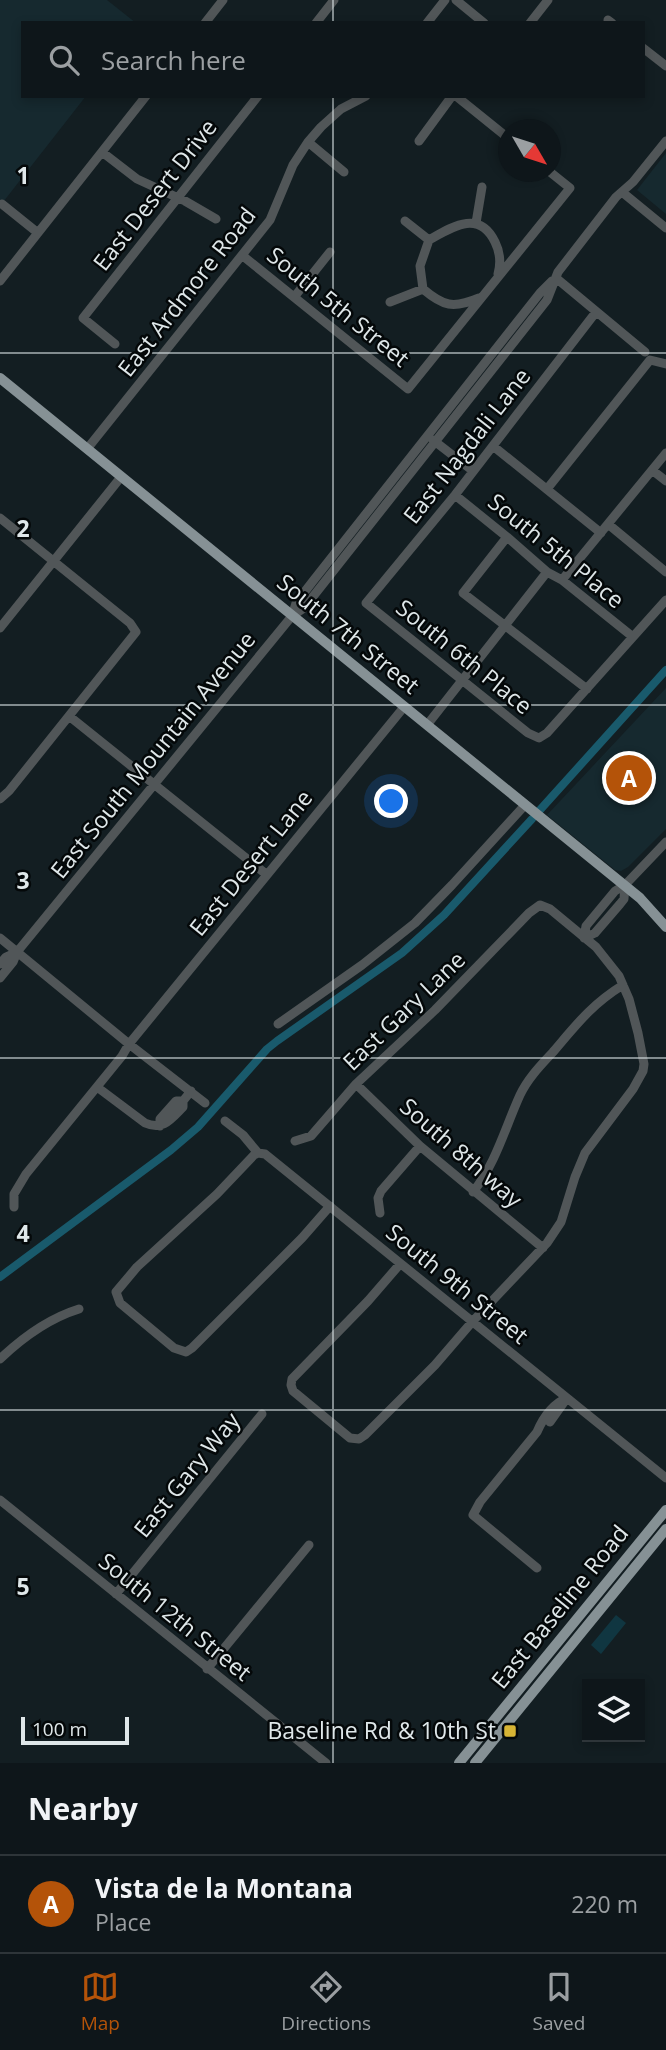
<!DOCTYPE html>
<html lang="en">
<head>
<meta charset="utf-8">
<style>
  :root { --surface:#0e161a; --page:#171f23; --text:#f1f3f6; --muted:#9b9fa2; --line:#2e3539; --accent:#b45309 }
  body { margin:0; font-family:"Open Sans",sans-serif; background:var(--page); color:var(--text) }
  .controls { position:absolute; right:21px; bottom:21px; display:grid; overflow:hidden; border-radius:0px; box-shadow:0 4px 10px #0003 }
  .controls button { width:63px; height:63px; display:grid; place-items:center; padding:0; border:0; border-bottom:2px solid var(--line); background:var(--surface); color:var(--text); font:35px sans-serif }
  .compass { position:absolute; left:498px; top:119px; width:63px; height:63px; border-radius:50%; background:var(--surface); box-shadow:0 4px 10px #0003; rotate:129deg }
  .scale { position:absolute; left:21px; bottom:18px; width:108px; box-sizing:border-box; padding-left:7px; border:4px solid #dfe7e9; border-top:0; font-size:19px; line-height:24px; white-space:nowrap; color:#dfe7e9; -webkit-text-stroke:5px #040809; paint-order:stroke }
  .you { position:absolute; left:392px; top:802px; width:24px; height:24px; margin:-18px; border:5px solid #fff; border-radius:50%; background:#1a73e8; box-shadow:0 0 0 10px #1a73e833 }
  .badge { display:grid; place-items:center; width:46px; height:46px; border-radius:50%; background:var(--accent); color:#fff; font-size:23px; font-weight:700 }
  .pin { position:absolute; translate:-50% -50%; border:4px solid #fff; box-shadow:0 2px 7px #0006 }
  .list { margin:0; padding:0; list-style:none }
  h2 { display:flex; justify-content:space-between; align-items:center; height:91px; margin:0; padding:0 28px; font-size:30px }
  h2 small { font-size:23px; font-weight:400; color:var(--muted) }
  .list li { display:grid; grid-template-columns:46px 1fr auto; gap:21px; align-items:center; box-sizing:border-box; height:98px; padding:0 28px; border-top:2px solid var(--line) }
  .list b { display:block; font-size:26px; white-space:nowrap }
  .list p { margin:0; font-size:23px; white-space:nowrap; color:var(--muted) }
  .list em { font-size:23px; font-style:normal; color:var(--muted) }
  .icon { flex:none; width:38px; height:38px; fill:none; stroke:currentColor; stroke-width:2; stroke-linecap:round; stroke-linejoin:round }
  .map { position:relative; flex:none; width:666px; height:1763px; overflow:hidden }
  .search { position:absolute; background:var(--surface); box-shadow:0 4px 10px #0003; left:21px; right:21px; top:21px; height:77px; display:flex; align-items:center; gap:18px; box-sizing:border-box; padding:0 24px; border-radius:0px; color:var(--muted); font-size:26px }
  .sheet { height:189px; background:var(--surface) }
  nav { display:flex; justify-content:space-around; align-items:center; box-sizing:border-box; height:98px; border-top:2px solid var(--line); background:var(--surface); font-size:19px; color:var(--muted) }
  nav a { display:grid; justify-items:center; gap:4px }
  nav .on { color:var(--accent) }
  .map>svg:first-child { display:block }
  .built { fill:#16292f }
  .green { fill:#103641 }
  .lines { fill:none; stroke-linecap:round; stroke-linejoin:round }
  .canal { stroke:#195a6c; stroke-width:8 }
  .minor { stroke:#515658; stroke-width:9 }
  .major { stroke:#869195; stroke-width:10 }
  .grid { fill:none; stroke:#dfe7e9; stroke-width:2; stroke-opacity:0.55 }
  .poi-dot { fill:#d7b434; stroke:#040809; stroke-width:2.5 }
  .labels { text-anchor:middle; stroke-width:5; stroke-linejoin:round; paint-order:stroke }
  .street-label { font-size:23px; fill:#dfe7e9; stroke:#040809 }
  .poi-label { font-size:23px; fill:#dfe7e9; stroke:#040809; text-anchor:end }
  .grid-label { font-size:23px; text-anchor:middle; font-weight:bold; fill:#dfe7e9; stroke:#040809; stroke-width:5; stroke-linejoin:round; paint-order:stroke }
</style>
</head>
<body>
<div class="map">
<svg width="666" height="1763" viewBox="0 0 666 1763">
  <rect width="100%" height="100%" fill="#131e22"/>
  <path class="built" d="M0 0H107L136 23H23V96H86L0 206Z
    M666 153V214L637 190Z
    M666 688V829L628 867 621 871 615 870 547 815Z"/>
  <path class="green" d="M616 1615 626 1623 601 1654 591 1645Z"/>
  <g class="lines">
    <path class="canal" d="M539 811 666 670
      M0 1277 171 1150 198 1127 267 1049 277 1041 402 953 444 915 532 819"/>
    <path class="minor" d="M456 0 484 23
      M608 20 612 23
      M205 23 223 0
      M316 23 334 0
      M427 23 445 0
      M530 23 548 0
      M643 48 666 66
      M456 96 508 138
      M419 141 452 96
      M308 142 344 172
      M102 152 137 179 185 201 216 219
      M622 192 666 228
      M2 204 38 233
      M405 221 429 240
      M476 223 482 187
      M243 256 408 389 570 188 550 172
      M556 278 645 352
      M0 281 146 96
      M295 296 330 252
      M479 298C453 309 443 306 423 289L420 266 429 240C452 227 479 209 495 242 500 252 501 263 498 274
      M390 302 423 289
      M596 312 455 495 366 603 528 733 539 738 547 733 666 600
      M115 344 83 318 258 96
      M433 440 473 471
      M493 446 601 533
      M87 449 270 220 293 165 308 142 321 127 341 109 366 96
      M652 470 666 481
      M547 489 650 360 666 364
      M455 495 507 537 547 572 562 580 633 637
      M0 518 130 623 136 632 9 791 0 799
      M608 524 666 572
      M507 537 463 593 587 689
      M562 580 666 453
      M292 616 296 603 313 581 540 293 552 281
      M0 628 121 477
      M69 716 266 874
      M427 725 547 572
      M0 938 129 1044 205 1103
      M584 938 586 926 615 891 625 885 666 842
      M584 938 595 933 620 904 624 899 625 885
      M0 964 6 957 17 952
      M0 978 13 962 17 952 292 616 304 608 547 300 558 272 616 197 633 182 666 141
      M278 1024 362 965 415 923 452 885 525 805
      M356 1084 420 1146 543 1248
      M97 1087 145 1123C163 1131 171 1119 183 1107V1101L191 1091
      M225 1121 243 1135 258 1153 265 1154 666 1478
      M160 1126V1119L176 1101H183
      M295 1141 311 1136 356 1084 435 1010 529 913 540 905 550 909 596 947 619 976 629 999 638 1033 644 1064 643 1071 633 1089 585 1153 575 1177 561 1222 547 1243 472 1322 435 1365 365 1435 359 1439 350 1438 293 1391 291 1385 292 1379 368 1301 400 1264
      M258 1153 254 1155 217 1194 137 1267 116 1292 120 1303 174 1348 186 1352 192 1348 302 1238 330 1206
      M473 1192C496 1163 505 1128 520 1095 528 1078 541 1065 553 1052 576 1025 592 1004 623 985
      M14 1207V1194L26 1174 122 1056 129 1044 404 707
      M380 1213 378 1198 381 1191 420 1146
      M0 1359C22 1338 50 1318 79 1309
      M550 1422 567 1398
      M0 1500 326 1763
      M537 1568 473 1515 480 1502 537 1432C543 1418 553 1404 567 1398
      M116 1594 262 1414
      M207 1669 309 1545"/>
    <path class="major" d="M0 378 640 898 666 927
      M459 1763 666 1510
      M475 1763 666 1529"/>
  </g>
  <path class="grid" d="M333 0V23M333 96V1763M0 353H666M0 705H666M0 1058H666M0 1410H666"/>
  <rect class="poi-dot" x="503" y="1724" width="14" height="14" rx="3.5"/>
  <g class="labels">
    <g class="street-label">
      <text transform="translate(155 195) rotate(-52)" y="8">East Desert Drive</text>
      <text transform="translate(187 292) rotate(-52)" y="8">East Ardmore Road</text>
      <text transform="translate(338 307) rotate(39)" y="8">South 5th Street</text>
      <text transform="translate(467 446) rotate(-52)" y="8">East Nagdali Lane</text>
      <text transform="translate(556 551) rotate(39)" y="8">South 5th Place</text>
      <text transform="translate(348 634) rotate(39)" y="8">South 7th Street</text>
      <text transform="translate(464 657) rotate(39)" y="8">South 6th Place</text>
      <text transform="translate(153 755) rotate(-51)" y="8">East South Mountain Avenue</text>
      <text transform="translate(251 863) rotate(-51)" y="8">East Desert Lane</text>
      <text transform="translate(404 1011) rotate(-44)" y="8">East Gary Lane</text>
      <text transform="translate(461 1153) rotate(41)" y="8">South 8th way</text>
      <text transform="translate(457 1284) rotate(39)" y="8">South 9th Street</text>
      <text transform="translate(187 1475) rotate(-51)" y="8">East Gary Way</text>
      <text transform="translate(560 1607) rotate(-51)" y="8">East Baseline Road</text>
      <text transform="translate(175 1617) rotate(39)" y="8">South 12th Street</text>
    </g>
    <g class="poi-label">
      <text x="496" y="1739">Baseline Rd &amp; 10th St</text>
    </g>
  </g>
  <g class="grid-label">
    <text x="23" y="184">1</text>
    <text x="23" y="537">2</text>
    <text x="23" y="889">3</text>
    <text x="23" y="1242">4</text>
    <text x="23" y="1595">5</text>
  </g>
</svg>
<div class="controls">
<button><svg class="icon" aria-label="layers" viewBox="0 0 24 24"><path d="M12 4l9 5-9 5-9-5zM3 14l9 5 9-5"/></svg></button>
</div>
<svg class="compass" viewBox="-18 -18 36 36"><path d="M0-13l5 13h-10z" fill="#e53935"/><path d="M0 13l5-13h-10z" fill="#9b9fa2"/></svg>
<div class="scale">100 m</div>
<div class="you"></div>
<div class="pin badge" style="left:629px;top:778px">A</div>
<div class="search"><svg class="icon" aria-label="search" viewBox="0 0 24 24"><circle cx="10" cy="10" r="6"/><path d="M15 15l6 6"/></svg>Search here</div>
</div>
<section class="sheet">
<h2>Nearby<small></small></h2>
<ul class="list">
<li><span class="badge">A</span><div><b>Vista de la Montana</b><p>Place</p></div><em>220 m</em></li>
</ul>
</section>
<nav>
<a class="on"><svg class="icon" aria-label="map" viewBox="0 0 24 24"><path d="M3 6l6-2 6 2 6-2v14l-6 2-6-2-6 2zM9 4v14M15 6v14"/></svg>Map</a>
<a><svg class="icon" aria-label="directions" viewBox="0 0 24 24"><path d="M12 3l9 9-9 9-9-9zM9 14v-3h6M13 9l2 2-2 2"/></svg>Directions</a>
<a><svg class="icon" aria-label="saved" viewBox="0 0 24 24"><path d="M7 4h10v16l-5-4-5 4z"/></svg>Saved</a>
</nav>
</body>
</html>
